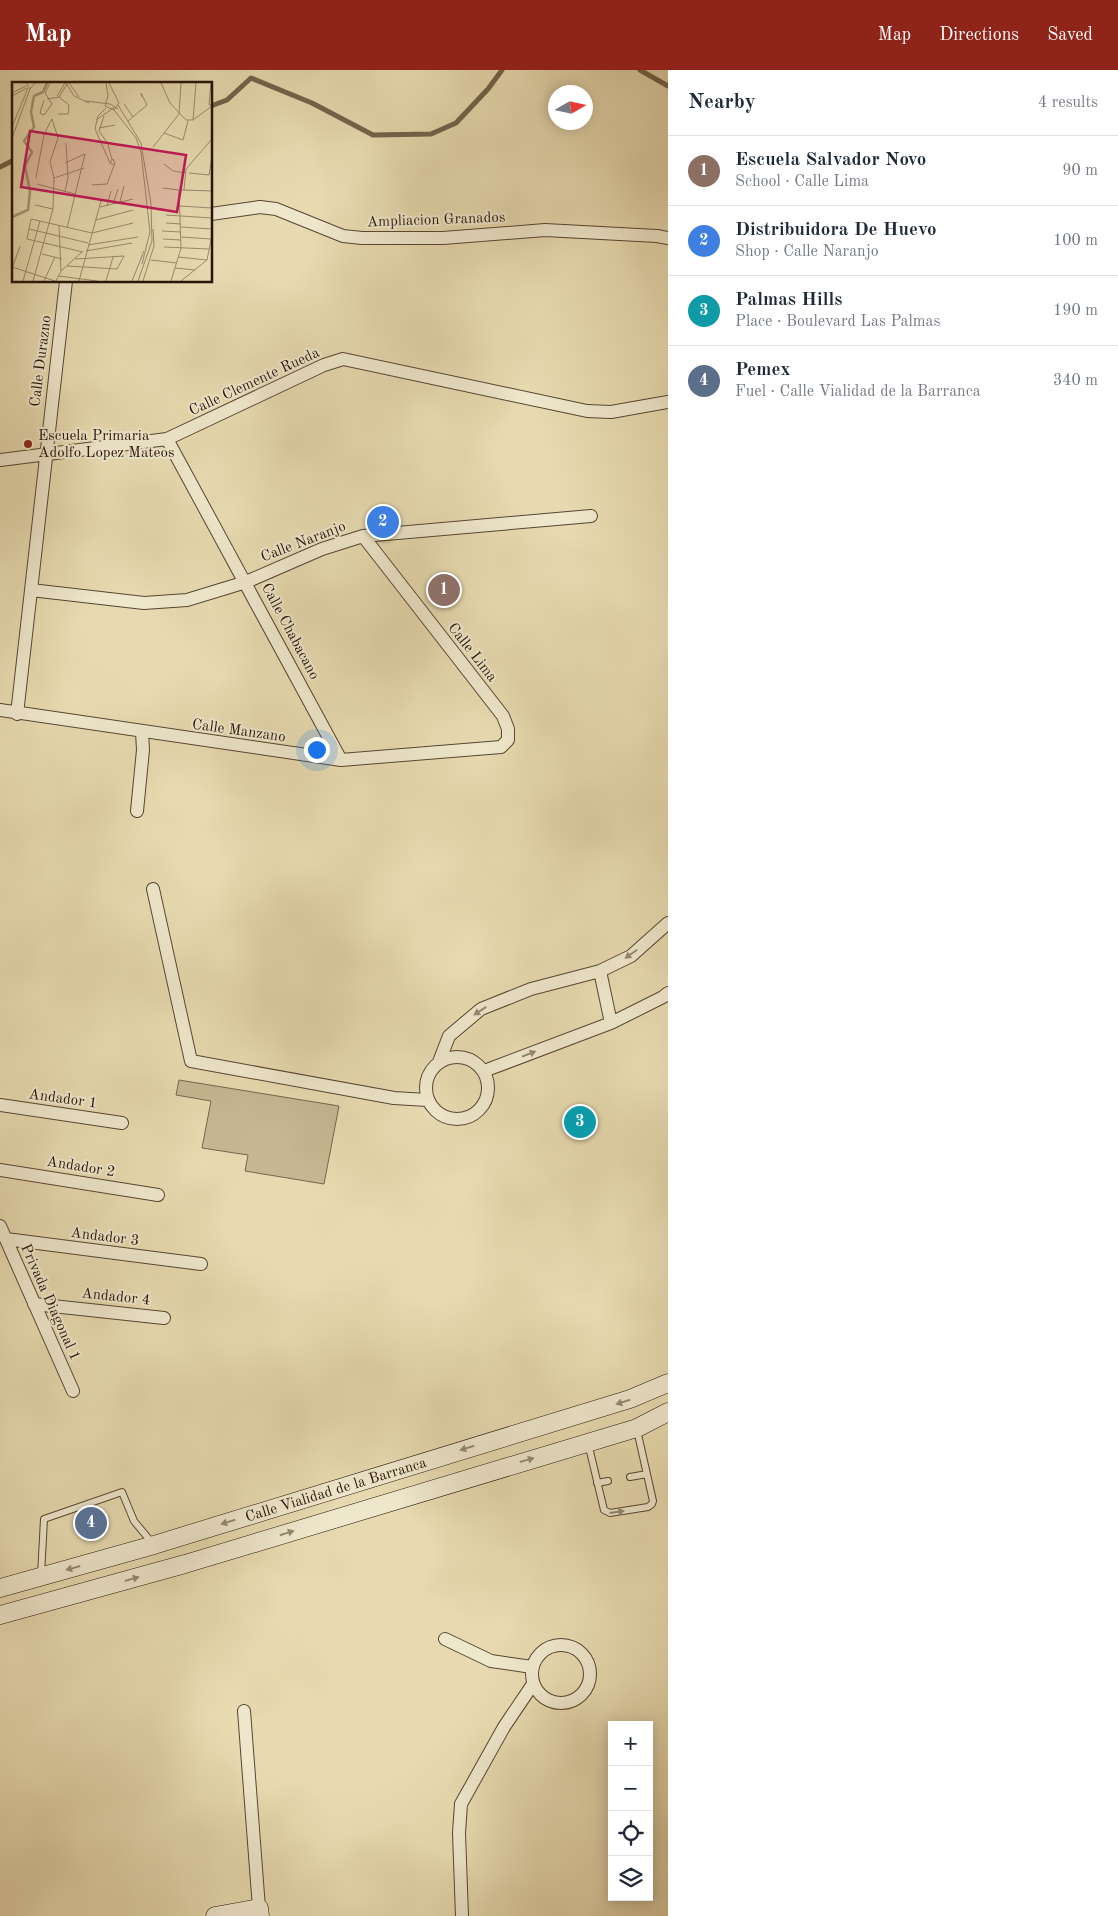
<!DOCTYPE html>
<html lang="en">
<head>
<meta charset="utf-8">
<style>
  :root { --surface:#fff; --page:#f2f2f3; --text:#1f2937; --muted:#747a83; --line:#e0e1e3; --accent:#8f2418 }
  body { margin:0; font-family:"Old Standard TT",serif; background:var(--page); color:var(--text) }
  .controls { position:absolute; right:15px; bottom:15px; display:grid; overflow:hidden; border-radius:0px; box-shadow:0 2px 12px #0003 }
  .controls button { width:45px; height:45px; display:grid; place-items:center; padding:0; border:0; border-bottom:1px solid var(--line); background:var(--surface); color:var(--text); font:25px sans-serif }
  .compass { position:absolute; left:548px; top:15px; width:45px; height:45px; border-radius:50%; background:var(--surface); box-shadow:0 2px 12px #0003; rotate:81deg }
  .you { position:absolute; left:316px; top:679px; width:18px; height:18px; margin:-12px; border:4px solid #fff; border-radius:50%; background:#1a73e8; box-shadow:0 0 0 8px #1a73e833 }
  .badge { display:grid; place-items:center; width:32px; height:32px; border-radius:50%; background:var(--accent); color:#fff; font-size:16px; font-weight:700 }
  .pin { position:absolute; translate:-50% -50%; border:2px solid #fff; box-shadow:0 1px 5px #0006 }
  .list { margin:0; padding:0; list-style:none }
  h2 { display:flex; justify-content:space-between; align-items:center; height:65px; margin:0; padding:0 20px; font-size:21px }
  h2 small { font-size:16px; font-weight:400; color:var(--muted) }
  .list li { display:grid; grid-template-columns:32px 1fr auto; gap:15px; align-items:center; box-sizing:border-box; height:70px; padding:0 20px; border-top:1px solid var(--line) }
  .list b { display:block; font-size:19px; white-space:nowrap }
  .list p { margin:0; font-size:16px; white-space:nowrap; color:var(--muted) }
  .list em { font-size:16px; font-style:normal; color:var(--muted) }
  .icon { flex:none; width:28px; height:28px; fill:none; stroke:currentColor; stroke-width:2; stroke-linecap:round; stroke-linejoin:round }
  .map { position:relative; flex:none; width:668px; height:1846px; overflow:hidden }
  header { display:flex; align-items:center; gap:30px; box-sizing:border-box; height:70px; padding:0 25px; background:var(--accent); color:#fff }
  header strong { font-size:24px }
  nav { display:flex; gap:28px; margin-inline-start:auto; font-size:18px }
  main { display:flex }
  aside { flex:1; background:var(--surface) }
  .map>svg:first-child { display:block }
  .green { fill:#c6b893; stroke:#76664e }
  .lines { fill:none; stroke-linecap:round; stroke-linejoin:round }
  .stream { stroke:#72634b; stroke-width:5 }
  .lane-casing { stroke:#564632; stroke-width:8 }
  .street-casing { stroke:#564632; stroke-width:14 }
  .secondary-casing { stroke:#251408; stroke-width:19 }
  .lane { stroke:#efe7cc; stroke-width:6 }
  .street { stroke:#efe7cc; stroke-width:12 }
  .secondary { stroke:#efe7cc; stroke-width:18 }
  .oneway { fill:#948874 }
  .poi-dot { fill:#8f2418; stroke:#efe7cc; stroke-width:2 }
  .labels { text-anchor:middle; stroke-width:4; stroke-linejoin:round; paint-order:stroke }
  .street-label { font-size:15px; fill:#251408; stroke:#efe7cc }
  .poi-label { font-size:15px; fill:#251408; stroke:#efe7cc; text-anchor:start }
  .inset-river { fill:none; stroke:#a59777; stroke-width:2.5 }
  .inset-road { fill:none; stroke:#998b6d; stroke-width:1 }
  .view { fill:#c2185b; fill-opacity:0.15; stroke:#c2185b; stroke-width:2.5 }
  .inset-edge { fill:none; stroke:#251408; stroke-width:2.5 }
</style>
</head>
<body>
<header>
<strong>Map</strong>
<nav><a>Map</a><a>Directions</a><a>Saved</a></nav>
</header>
<main>
<div class="map">
<svg width="668" height="1846" viewBox="0 0 668 1846">
  <rect width="100%" height="100%" fill="#e7dab0"/>
  <filter id="stains"><feTurbulence type="fractalNoise" baseFrequency=".004" numOctaves="4"/><feColorMatrix values="0 0 0 0 .2 0 0 0 0 .09 0 0 0 0 .02 0 0 0 .5 -.17"/></filter>
  <radialGradient id="worn" r=".72"><stop offset=".6" stop-color="#630" stop-opacity="0"/><stop offset="1" stop-color="#630" stop-opacity=".3"/></radialGradient>
  <path class="green" d="M179 1010 339 1036 324 1114 245 1101 248 1085 202 1078 211 1031 176 1025Z"/>
  <g class="lines">
    <path class="stream" d="M640 0 668 16
      M211 36 227 30 251 8 312 33 373 65 431 64 456 53 488 19 502 0
      M0 97 14 90"/>
    <g class="lane-casing">
      <path id="lane" d="M588 1373 604 1440 610 1443 648 1437 652 1434 653 1431 637 1360
        M630 1407 647 1404
        M597 1413 608 1411
        M41 1505 44 1449 122 1422 134 1451 153 1474"/>
    </g>
    <g class="street-casing">
      <path id="street" d="M211 144 260 137 276 139 343 166 362 168H443L545 160 657 166 668 168
        M167 369 341 690
        M0 390 167 369 324 295 343 289 587 341 611 342 668 332
        M31 520 144 533 187 530 246 512 322 479 363 466 591 446
        M0 640 341 690 501 677 508 670V659L503 646 363 466
        M17 644 66 211
        M137 741 143 680 142 662
        M153 819 191 991 394 1028 427 1030
        M600 901 611 953
        M426 1018a31 31 0 1 1 62 0a31 31 0 1 1-62 0Z
        M439 992 449 966 481 939 531 919 600 901 631 886 668 853
        M484 1001 611 953 663 927 668 923
        M0 1035 122 1053
        M0 1100 158 1125
        M0 1156 73 1321
        M6 1169 201 1194
        M34 1234 164 1248
        M445 1569 491 1591 532 1597
        M532 1604a29 29 0 1 1 58 0a29 29 0 1 1-58 0Z
        M244 1641 259 1838
        M462 1846 459 1763 461 1734 504 1657 533 1614"/>
    </g>
    <g class="secondary-casing">
      <g id="secondary">
        <path id="s1" d="M0 1518 154 1475 630 1329 668 1313"/>
        <path d="M0 1545 185 1494 637 1358 668 1342"/>
        <path d="M215 1846 259 1838 260 1846"/>
      </g>
    </g>
    <use href="#lane" class="lane"/>
    <use href="#street" class="street"/>
    <use href="#secondary" class="secondary"/>
  </g>
  <defs><path id="oneway-solid" d="M-6-.8H1V-3.2L6.5 0L1 3.2V.8H-6Z" transform="scale(1.25)"/></defs>
  <g class="oneway">
    <use href="#oneway-solid" transform="translate(631 884) rotate(145)"/>
    <use href="#oneway-solid" transform="translate(480 941) rotate(147)"/>
    <use href="#oneway-solid" transform="translate(529 984) rotate(-21)"/>
    <use href="#oneway-solid" transform="translate(623 1332) rotate(163)"/>
    <use href="#oneway-solid" transform="translate(467 1378) rotate(163)"/>
    <use href="#oneway-solid" transform="translate(527 1390) rotate(-16)"/>
    <use href="#oneway-solid" transform="translate(617 1442) rotate(-8)"/>
    <use href="#oneway-solid" transform="translate(228 1452) rotate(163)"/>
    <use href="#oneway-solid" transform="translate(287 1463) rotate(-17)"/>
    <use href="#oneway-solid" transform="translate(73 1498) rotate(164)"/>
    <use href="#oneway-solid" transform="translate(132 1509) rotate(-16)"/>
  </g>
  <circle class="poi-dot" cx="28" cy="374" r="5"/>
  <g class="labels">
    <g class="street-label">
      <text transform="translate(436 149) rotate(-2)" y="5">Ampliacion Granados</text>
      <text transform="translate(40 291) rotate(-83)" y="5">Calle Durazno</text>
      <text transform="translate(254 311) rotate(-25)" y="5">Calle Clemente Rueda</text>
      <text transform="translate(303 471) rotate(-21)" y="5">Calle Naranjo</text>
      <text transform="translate(291 561) rotate(62)" y="5">Calle Chabacano</text>
      <text transform="translate(473 582) rotate(52)" y="5">Calle Lima</text>
      <text transform="translate(239 660) rotate(8)" y="5">Calle Manzano</text>
      <text transform="translate(63 1028) rotate(8)" y="5">Andador 1</text>
      <text transform="translate(81 1096) rotate(9)" y="5">Andador 2</text>
      <text transform="translate(105 1166) rotate(7)" y="5">Andador 3</text>
      <text transform="translate(116 1226) rotate(6)" y="5">Andador 4</text>
      <text transform="translate(51 1232) rotate(66)" y="5">Privada Diagonal 1</text>
      <text dy="5" stroke="none"><textPath href="#s1" startOffset="350">Calle Vialidad de la Barranca</textPath></text>
    </g>
    <g class="poi-label">
      <text x="38" y="370">Escuela Primaria<tspan x="38" dy="17">Adolfo Lopez Mateos</tspan></text>
    </g>
  </g>
  <g transform="translate(12 12)">
    <rect width="200" height="200" fill="#e7dab0"/>
    <path class="inset-river" d="M0 135 16 128 18 109 13 84 20 70 12 59 22 45 19 30 22 14 31 10 35 1"/>
    <path class="inset-road" d="M14 1 18 7 23 1M54 1 62 14 77 21M57 1 67 15M94 1 96 14 93 24 102 28 107 21 97 1M149 1 158 21 174 38H181L200 24 197 22M0 11 14 4M0 14 15 6M45 14 53 1M47 15 55 2M130 15 129 11 135 23M35 17 47 15 57 23 56 32H46M32 18 28 31 32 33 40 22 33 11 38 1M74 19 98 22 106 27M112 22 121 35M106 23 129 61 139 122 140 159 126 199M197 23 199 1M94 26 86 34 83 47 98 81M102 28 124 56 129 70 138 150 130 182M92 34 87 49 96 62 100 78M84 38 103 25M181 38 184 1M116 39 135 23M0 45 16 6M87 46 103 43M152 51 171 58M0 56 18 7M171 58 176 39M141 65 167 32 169 1M53 81 73 72 55 146M152 82 161 89 174 91M177 91 197 93 200 75M42 96 72 86M25 102 63 112M80 103 95 102 103 81 101 77 98 81 102 83M151 106 167 108M172 108 200 109M53 109 56 96 54 61M108 120 112 104M101 122 106 107M23 123 41 127M95 124 99 109M168 124 200 126M88 125 121 117M154 133 200 136M84 138 121 128M154 141 169 142M47 144 49 189M169 145 200 147M17 147 76 161M150 149 169 150M169 155 199 157M151 157 169 158M76 163 126 155M152 165 197 167M74 169 120 161M71 170 15 157 19 137 80 151 121 141M30 172 50 177M166 175 195 178M139 178 165 181M55 184 105 187 112 174 63 177M0 185 43 199M163 186 183 188M0 187 8 164M47 194 85 199M11 199 28 139M21 199 41 127 42 96 38 80 46 56 40 37 32 52 24 96M32 199 43 175M44 199 49 189 70 170M67 199 89 119M94 199 101 175M120 199 132 169M131 199 142 164 141 147M159 199 169 166 167 108H172L174 87 200 57M169 199 195 178 200 153"/>
    <path class="view" d="M18 49 174 73 165 130 9 105Z"/>
    <rect width="200" height="200" class="inset-edge"/>
  </g>
  <rect width="100%" height="100%" filter="url(#stains)"/>
  <rect width="100%" height="100%" fill="url(#worn)"/>
</svg>
<div class="controls">
<button>+</button>
<button>−</button>
<button><svg class="icon" aria-label="locate" viewBox="0 0 24 24"><circle cx="12" cy="12" r="6"/><path d="M12 2v4M12 18v4M2 12h4M18 12h4"/></svg></button>
<button><svg class="icon" aria-label="layers" viewBox="0 0 24 24"><path d="M12 4l9 5-9 5-9-5zM3 14l9 5 9-5"/></svg></button>
</div>
<svg class="compass" viewBox="-18 -18 36 36"><path d="M0-13l5 13h-10z" fill="#e53935"/><path d="M0 13l5-13h-10z" fill="#747a83"/></svg>
<div class="you"></div>
<div class="pin badge" style="left:444px;top:520px;background:#8d6e63">1</div>
<div class="pin badge" style="left:383px;top:452px;background:#3f7fe0">2</div>
<div class="pin badge" style="left:580px;top:1052px;background:#0f9aa8">3</div>
<div class="pin badge" style="left:91px;top:1453px;background:#5c6f8a">4</div>
</div>
<aside>
<h2>Nearby<small>4 results</small></h2>
<ul class="list">
<li><span class="badge" style="background:#8d6e63">1</span><div><b>Escuela Salvador Novo</b><p>School · Calle Lima</p></div><em>90 m</em></li>
<li><span class="badge" style="background:#3f7fe0">2</span><div><b>Distribuidora De Huevo</b><p>Shop · Calle Naranjo</p></div><em>100 m</em></li>
<li><span class="badge" style="background:#0f9aa8">3</span><div><b>Palmas Hills</b><p>Place · Boulevard Las Palmas</p></div><em>190 m</em></li>
<li><span class="badge" style="background:#5c6f8a">4</span><div><b>Pemex</b><p>Fuel · Calle Vialidad de la Barranca</p></div><em>340 m</em></li>
</ul>
</aside>
</main>
</body>
</html>
